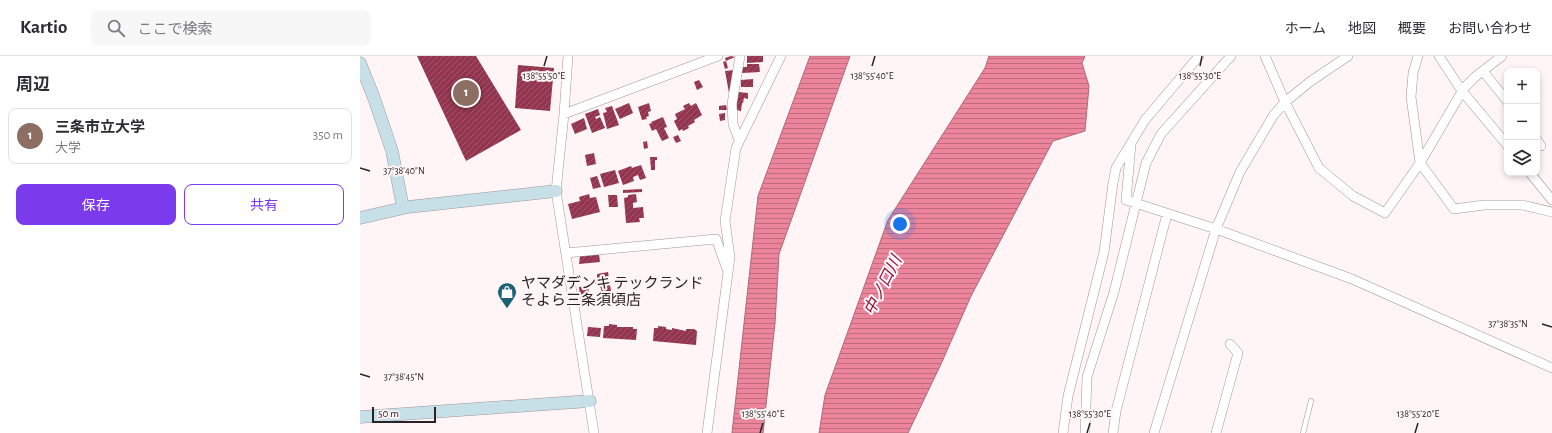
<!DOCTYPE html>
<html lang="ja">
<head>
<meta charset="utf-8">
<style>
  :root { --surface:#fff; --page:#f7f7f7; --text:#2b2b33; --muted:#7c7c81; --line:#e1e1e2; --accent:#7c3aed }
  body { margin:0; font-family:"Alegreya Sans","Noto Sans JP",sans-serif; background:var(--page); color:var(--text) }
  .controls { position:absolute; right:12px; top:12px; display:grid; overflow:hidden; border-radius:8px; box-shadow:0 2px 6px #0003 }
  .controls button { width:36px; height:36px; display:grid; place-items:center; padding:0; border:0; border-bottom:1px solid var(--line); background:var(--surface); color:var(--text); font:20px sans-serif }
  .scale { position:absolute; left:12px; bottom:10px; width:64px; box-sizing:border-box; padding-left:4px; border:2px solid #282425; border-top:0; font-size:11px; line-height:14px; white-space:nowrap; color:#282425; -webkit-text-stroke:3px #fff4f6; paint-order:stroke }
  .you { position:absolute; left:540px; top:168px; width:14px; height:14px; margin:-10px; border:3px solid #fff; border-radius:50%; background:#1a73e8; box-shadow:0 0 0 6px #1a73e833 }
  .badge { display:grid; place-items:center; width:26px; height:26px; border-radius:50%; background:var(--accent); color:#fff; font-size:13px; font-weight:700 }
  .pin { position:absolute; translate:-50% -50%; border:2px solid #fff; box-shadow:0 1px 4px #0006 }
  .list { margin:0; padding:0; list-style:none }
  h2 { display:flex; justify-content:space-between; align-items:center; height:52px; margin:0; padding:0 16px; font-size:17px }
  h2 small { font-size:13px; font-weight:400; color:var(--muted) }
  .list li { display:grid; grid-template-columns:26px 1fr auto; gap:12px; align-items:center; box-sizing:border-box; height:56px; margin:0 8px 8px; padding:0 8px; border:1px solid var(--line); border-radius:8px }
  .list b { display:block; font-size:15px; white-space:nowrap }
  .list p { margin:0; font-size:13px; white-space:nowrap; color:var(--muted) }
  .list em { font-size:13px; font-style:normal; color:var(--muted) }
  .actions { display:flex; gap:8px; padding:12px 16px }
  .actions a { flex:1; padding:9px 0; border:1px solid var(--accent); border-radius:8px; text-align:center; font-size:14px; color:var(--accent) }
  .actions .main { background:var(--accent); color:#fff }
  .icon { flex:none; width:22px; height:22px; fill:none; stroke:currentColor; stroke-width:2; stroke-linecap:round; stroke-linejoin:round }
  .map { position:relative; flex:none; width:1192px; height:377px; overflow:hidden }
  header { display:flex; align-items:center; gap:24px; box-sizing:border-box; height:56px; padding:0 20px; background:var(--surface); border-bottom:1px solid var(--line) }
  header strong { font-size:19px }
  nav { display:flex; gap:22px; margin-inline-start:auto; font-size:14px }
  .search { width:280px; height:36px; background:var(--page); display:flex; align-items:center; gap:10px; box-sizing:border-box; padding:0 14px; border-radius:8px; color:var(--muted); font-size:15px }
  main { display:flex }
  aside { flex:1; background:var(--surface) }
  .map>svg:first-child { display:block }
  .water { fill:url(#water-rules); stroke:#b16878 }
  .building { fill:url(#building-hatch) }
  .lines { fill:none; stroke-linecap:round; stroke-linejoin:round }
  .lane-casing { stroke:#a09698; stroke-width:5.5 }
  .street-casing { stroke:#a09698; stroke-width:10 }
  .secondary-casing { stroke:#a09698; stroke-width:13 }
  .lane { stroke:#fff; stroke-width:4.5 }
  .street { stroke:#fff; stroke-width:9 }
  .secondary { stroke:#c7e0e7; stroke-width:12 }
  .ticks { fill:none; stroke:#282425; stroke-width:1.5 }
  .labels { text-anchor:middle; stroke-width:4; stroke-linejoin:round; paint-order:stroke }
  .poi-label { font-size:15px; fill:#282425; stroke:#fff4f6; text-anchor:start }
  .water-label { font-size:16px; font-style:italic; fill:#8e1240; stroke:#fff4f6 }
  .ticks-label { font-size:10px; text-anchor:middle; fill:#282425; stroke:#fff4f6; stroke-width:4; stroke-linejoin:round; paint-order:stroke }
</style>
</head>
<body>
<header>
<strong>Kartio</strong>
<div class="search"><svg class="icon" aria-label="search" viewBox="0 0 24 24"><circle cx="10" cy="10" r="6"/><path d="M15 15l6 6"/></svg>ここで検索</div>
<nav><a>ホーム</a><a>地図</a><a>概要</a><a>お問い合わせ</a></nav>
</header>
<main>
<aside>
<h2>周辺<small></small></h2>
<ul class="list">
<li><span class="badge" style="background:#8d6e63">1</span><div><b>三条市立大学</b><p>大学</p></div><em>350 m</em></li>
</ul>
<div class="actions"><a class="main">保存</a><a>共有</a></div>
</aside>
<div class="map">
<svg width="1192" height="377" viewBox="0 0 1192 377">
  <defs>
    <pattern id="water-rules" width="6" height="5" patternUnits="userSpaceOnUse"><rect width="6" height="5" fill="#ec859c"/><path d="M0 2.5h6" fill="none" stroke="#bf6d7f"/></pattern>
    <pattern id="building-hatch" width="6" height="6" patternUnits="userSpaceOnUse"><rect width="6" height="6" fill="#93354f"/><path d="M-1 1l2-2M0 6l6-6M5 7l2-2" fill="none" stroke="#9e576b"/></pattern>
  </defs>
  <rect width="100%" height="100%" fill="#fff4f6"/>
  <path class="water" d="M450 0H490L419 198 415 267 403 377H372L398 140Z
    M629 0H725L722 7 729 30 725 75 693 85 611 240 581 308 548 377H459L465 339 528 164 625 12Z"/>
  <path class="building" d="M57 0H116L161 74 106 105Z
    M371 0 375 1 366 5 365 2Z
    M387 0H403V6L387 7Z
    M366 5 368 12 365 13 363 6Z
    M387 8H399L400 16 382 17V11H387Z
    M158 9 194 12 190 55 155 52Z
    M374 14V17L372 18 373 27 372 33H370V36L369 37 365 15Z
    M393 23V31H381V24Z
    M339 24 343 31 337 34 334 26Z
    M378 36 388 37V43L384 42 383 47H382L381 55 376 54Z
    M269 47 273 57 260 63 255 53Z
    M289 47 291 55 288 56 289 60 286 61 287 63 282 64 278 51Z
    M329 47 331 50 336 47 342 59 334 64 335 66 328 70 329 72 323 75 322 73 319 75 314 65 317 63 315 58 325 53 323 50Z
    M366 49 367 54H359V50Z
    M252 50 259 69 247 73 243 57 247 56 245 52Z
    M238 53 240 59 235 61 236 63 240 61 245 72 232 77 225 58Z
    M365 57V64L360 65 359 58Z
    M303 61 307 71 304 72 309 82 302 85 296 73 292 75 289 68 292 67 291 66Z
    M224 62 227 73 215 78 211 68Z
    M318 79 321 85 316 87 313 81Z
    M287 85 288 92 284 93 283 86Z
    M234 97 236 108 227 110 225 99Z
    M290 101H297V104H295V114H291Z
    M281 109 286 122 280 124 278 119 273 121 274 125 263 129 258 115 271 110 272 112Z
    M255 114 259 127 244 131 240 118Z
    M237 120 241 131 233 133 230 122Z
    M282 133V136L263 137V134Z
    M229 138 230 142 236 141 240 156 212 163 208 148 220 145 219 141Z
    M276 138 277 146 273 147V152L283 151 284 162H279L280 166 266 167 264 142 268 141V139Z
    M248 139H257L258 151H249Z
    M239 198 240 206 219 208 220 200Z
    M248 216 251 235 242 236 239 227 235 228 234 222H237V218Z
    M228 230 231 248 221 249 219 231Z
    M251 239V247L244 248 243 240Z
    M249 268 257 269V271H273V273H277L276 284 243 282 244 270H249Z
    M298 270 306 271V273L312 274V272L326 275V273H334L337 275 336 289 293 285 294 272H298Z
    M228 271 241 272 240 281 227 280Z"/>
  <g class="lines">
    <g class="lane-casing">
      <path id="lane" d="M943 377 951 345"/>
    </g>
    <g class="street-casing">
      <path id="street" d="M208 0 204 58 196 135 234 377
        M905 0 925 46 959 112 993 140 1025 157 1060 107 1104 32 1115 21 1142 0
        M1058 0 1053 17 1051 41 1060 107 1094 153 1124 149H1162L1192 156
        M1079 0 1102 35 1147 89
        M1123 15 1147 45
        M204 58 358 0
        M379 84 373 68 372 48 380 0
        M1177 84 1181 90
        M771 88 766 144 856 173 992 223 1192 312
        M1170 117 1192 144
        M206 197 356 183 367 213
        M347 377 370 201 365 165 376 92 421 0
        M703 377 708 340 744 196 753 127 756 112 785 64 839 0
        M725 377 727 321 754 236 786 107 801 78 871 0
        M753 377 756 355 807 158
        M794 377 856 173 880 116 913 60 925 46 951 25 988 0
        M856 377 878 297 870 288"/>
    </g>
    <g class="secondary-casing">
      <path id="secondary" d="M0 7 14 42 32 95 43 152
        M0 162 48 151 196 135
        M0 361 230 345"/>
    </g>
    <use href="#lane" class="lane"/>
    <use href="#street" class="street"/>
    <use href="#secondary" class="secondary"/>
  </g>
  <path class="ticks" d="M184 10 187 0M512 10 515 0M840 10 842 0M0 112 10 115M1182 268 1192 271M0 318 10 321M400 377 403 367M727 377 730 367M1055 377 1058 367"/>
  <defs>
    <g id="shop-pin" transform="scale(1)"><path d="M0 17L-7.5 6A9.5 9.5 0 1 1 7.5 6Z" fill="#1d6174" stroke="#fff4f6"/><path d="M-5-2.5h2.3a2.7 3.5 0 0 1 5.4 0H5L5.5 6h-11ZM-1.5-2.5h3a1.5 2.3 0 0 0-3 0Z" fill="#fff"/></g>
  </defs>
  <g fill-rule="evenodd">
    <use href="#shop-pin" x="147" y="236"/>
  </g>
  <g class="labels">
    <g class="poi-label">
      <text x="161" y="232">ヤマダデンキ テックランド<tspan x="161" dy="17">そよら三条須頃店</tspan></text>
    </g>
    <g class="water-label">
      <text transform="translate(522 229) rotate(-63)" y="6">中ノ口川</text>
    </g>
  </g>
  <g class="ticks-label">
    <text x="184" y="23">138°55'50"E</text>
    <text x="512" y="23">138°55'40"E</text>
    <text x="840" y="23">138°55'30"E</text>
    <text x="44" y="118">37°38'40"N</text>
    <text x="1148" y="271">37°38'35"N</text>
    <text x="44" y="324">37°38'45"N</text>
    <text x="403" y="361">138°55'40"E</text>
    <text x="730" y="361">138°55'30"E</text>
    <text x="1058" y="361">138°55'20"E</text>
  </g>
</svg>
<div class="controls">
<button>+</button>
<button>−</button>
<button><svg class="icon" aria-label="layers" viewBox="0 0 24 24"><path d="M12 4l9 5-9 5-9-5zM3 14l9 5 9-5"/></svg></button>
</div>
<div class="scale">50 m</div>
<div class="you"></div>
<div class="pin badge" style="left:106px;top:37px;background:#8d6e63">1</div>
</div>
</main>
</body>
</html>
